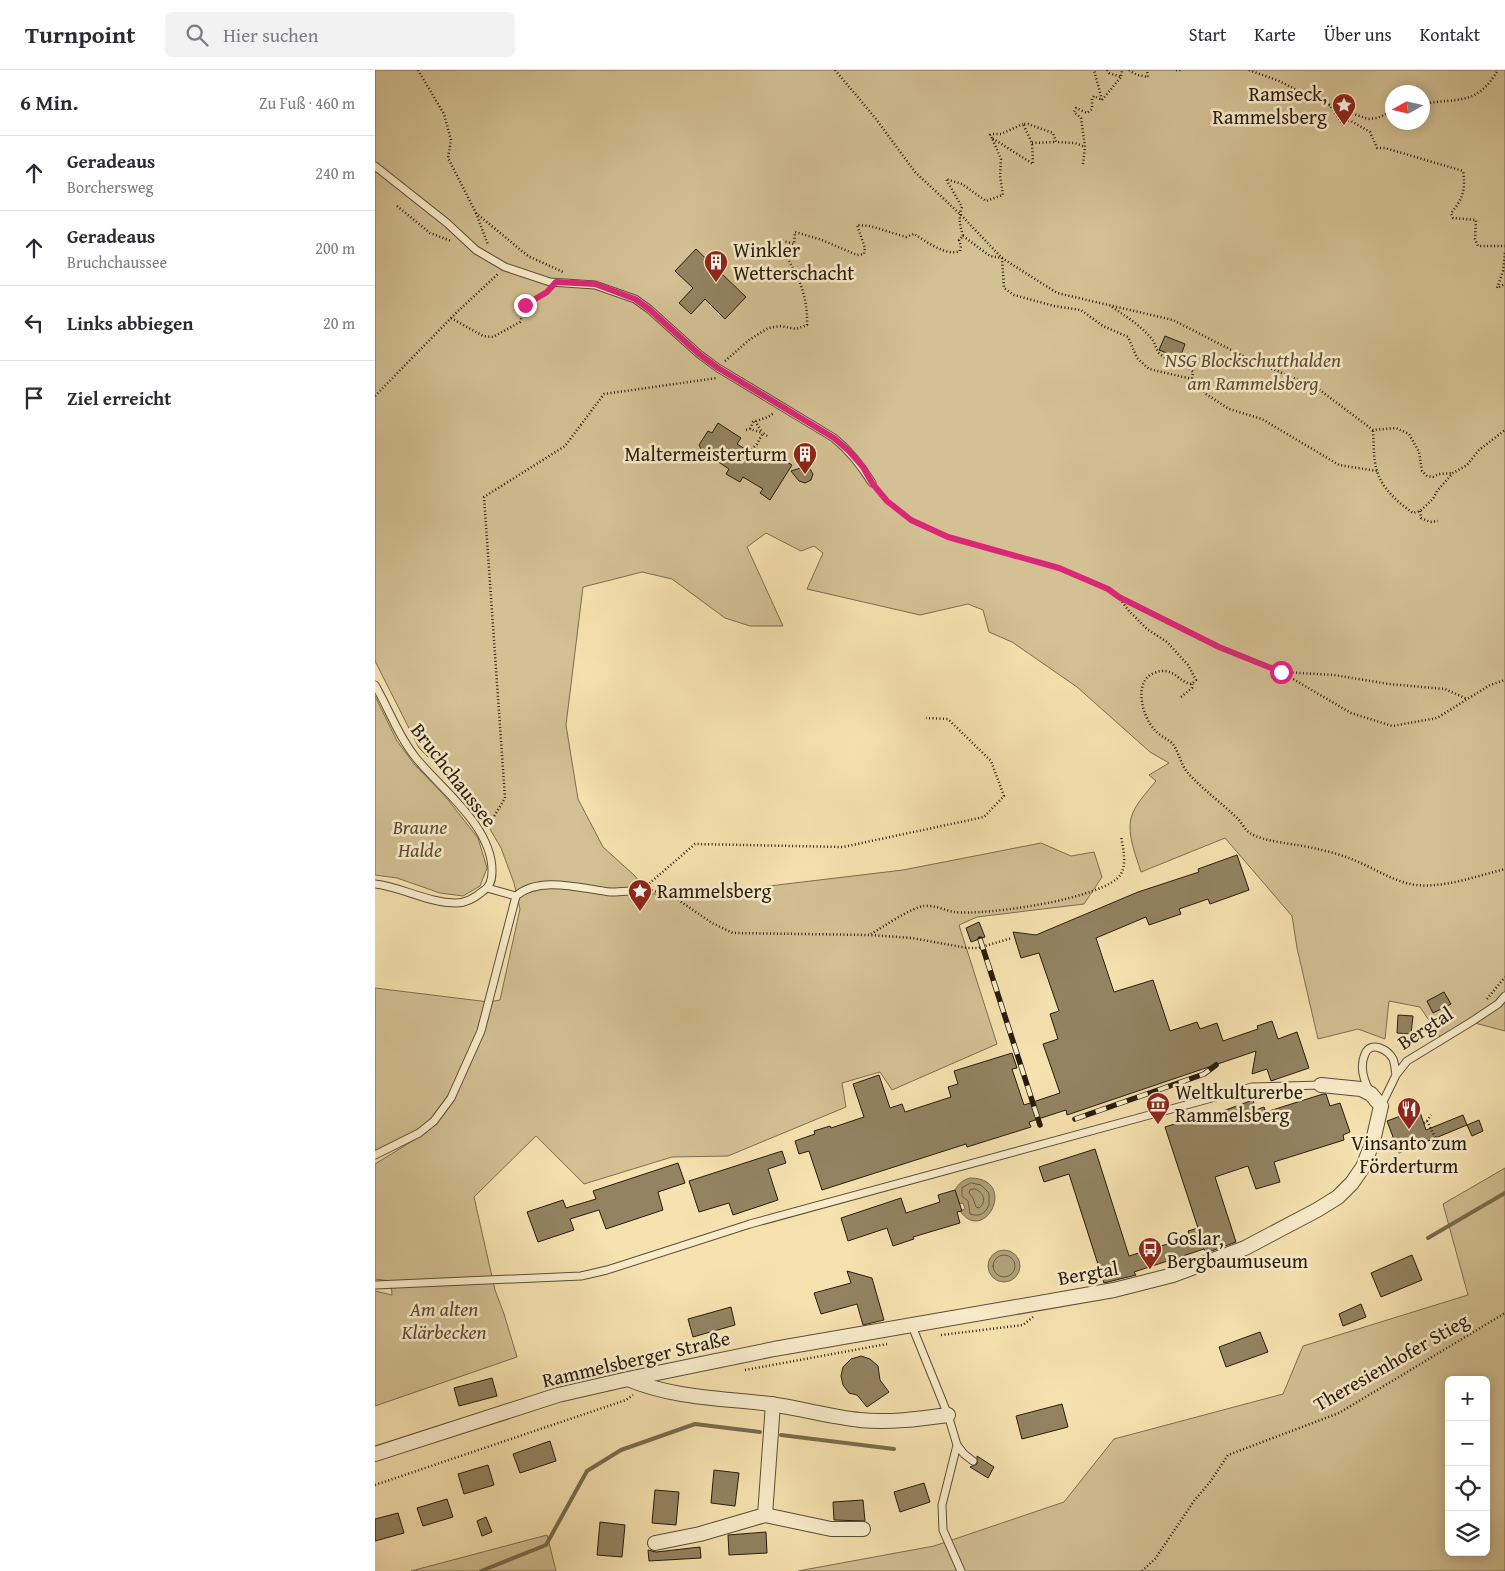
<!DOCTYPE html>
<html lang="de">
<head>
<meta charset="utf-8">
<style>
  :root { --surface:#fff; --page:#f2f2f3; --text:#2b2b33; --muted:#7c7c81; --line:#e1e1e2 }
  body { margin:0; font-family:"Gentium Book Plus",serif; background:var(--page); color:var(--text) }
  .controls { position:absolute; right:15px; bottom:15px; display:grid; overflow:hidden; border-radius:8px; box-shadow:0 2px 12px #0003 }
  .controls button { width:45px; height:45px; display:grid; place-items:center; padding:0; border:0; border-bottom:1px solid var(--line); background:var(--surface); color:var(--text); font:25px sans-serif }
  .compass { position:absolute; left:1010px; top:15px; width:45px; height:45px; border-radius:50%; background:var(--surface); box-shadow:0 2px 12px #0003; rotate:262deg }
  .stop { position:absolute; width:15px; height:15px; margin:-11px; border:4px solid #db2777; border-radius:50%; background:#fff }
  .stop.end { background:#db2777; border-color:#fff; box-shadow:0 1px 5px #0008 }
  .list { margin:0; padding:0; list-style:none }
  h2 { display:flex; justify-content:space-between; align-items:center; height:65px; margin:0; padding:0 20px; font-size:21px }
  h2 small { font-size:16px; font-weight:400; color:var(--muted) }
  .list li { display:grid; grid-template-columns:32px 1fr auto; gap:15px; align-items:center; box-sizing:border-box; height:75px; padding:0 20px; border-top:1px solid var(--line) }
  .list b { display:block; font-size:19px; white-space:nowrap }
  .list p { margin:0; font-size:16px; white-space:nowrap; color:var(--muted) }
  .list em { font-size:16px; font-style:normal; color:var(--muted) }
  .icon { flex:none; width:28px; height:28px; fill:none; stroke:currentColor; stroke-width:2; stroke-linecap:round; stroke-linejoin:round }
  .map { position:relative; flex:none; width:1130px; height:1501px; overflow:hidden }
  header { display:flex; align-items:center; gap:30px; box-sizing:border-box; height:70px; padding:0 25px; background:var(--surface); border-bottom:1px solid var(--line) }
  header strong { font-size:24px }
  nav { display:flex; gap:28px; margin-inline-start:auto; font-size:18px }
  .search { width:350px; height:45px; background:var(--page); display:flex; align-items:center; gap:12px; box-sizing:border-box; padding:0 18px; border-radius:8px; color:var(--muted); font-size:19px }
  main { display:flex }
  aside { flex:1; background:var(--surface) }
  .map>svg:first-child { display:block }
  .green { fill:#d3c093; stroke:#7d6e50; fill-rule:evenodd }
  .water { fill:#b09f78; stroke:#796b4d }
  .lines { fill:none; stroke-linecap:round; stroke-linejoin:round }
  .shore { stroke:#6c5e42; stroke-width:1 }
  .stream { stroke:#796b4d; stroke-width:4 }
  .building { fill:#938361; stroke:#271c0c }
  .lane-casing { stroke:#5b4e35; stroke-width:9 }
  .street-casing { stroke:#5b4e35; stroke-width:16 }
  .path { stroke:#271c0c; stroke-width:2.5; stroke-dasharray:1 2.5; stroke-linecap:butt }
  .lane { stroke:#f9eccb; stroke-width:7 }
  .street { stroke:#f9eccb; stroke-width:14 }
  .rail-casing { stroke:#271c0c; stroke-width:5.5 }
  .rail { stroke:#f9eccb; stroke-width:4; stroke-dasharray:11; stroke-linecap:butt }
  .route { stroke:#db2777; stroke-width:6 }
  .labels { text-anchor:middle; stroke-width:5; stroke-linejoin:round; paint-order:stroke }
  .poi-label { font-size:20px; fill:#271c0c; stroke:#f9eccb; text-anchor:start }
  .park-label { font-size:20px; font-style:italic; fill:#5b4d34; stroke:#f9eccb }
  .street-label { font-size:20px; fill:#271c0c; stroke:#f9eccb }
</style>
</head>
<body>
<header>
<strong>Turnpoint</strong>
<div class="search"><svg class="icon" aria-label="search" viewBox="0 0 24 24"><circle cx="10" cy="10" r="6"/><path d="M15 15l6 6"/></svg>Hier suchen</div>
<nav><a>Start</a><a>Karte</a><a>Über uns</a><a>Kontakt</a></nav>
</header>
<main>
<aside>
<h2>6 Min.<small>Zu Fuß · 460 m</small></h2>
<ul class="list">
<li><svg class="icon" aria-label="ahead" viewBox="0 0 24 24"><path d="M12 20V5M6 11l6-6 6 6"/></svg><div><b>Geradeaus</b><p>Borchersweg</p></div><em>240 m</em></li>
<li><svg class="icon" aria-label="ahead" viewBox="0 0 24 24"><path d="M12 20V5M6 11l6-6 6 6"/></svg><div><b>Geradeaus</b><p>Bruchchaussee</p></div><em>200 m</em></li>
<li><svg class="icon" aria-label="left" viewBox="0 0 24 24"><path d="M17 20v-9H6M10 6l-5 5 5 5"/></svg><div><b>Links abbiegen</b></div><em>20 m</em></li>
<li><svg class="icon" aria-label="arrive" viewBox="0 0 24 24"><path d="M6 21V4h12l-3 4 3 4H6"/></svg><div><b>Ziel erreicht</b></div></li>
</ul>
</aside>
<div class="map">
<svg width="1130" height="1501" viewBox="0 0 1130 1501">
  <rect width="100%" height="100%" fill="#f6e2af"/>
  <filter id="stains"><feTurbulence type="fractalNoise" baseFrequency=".004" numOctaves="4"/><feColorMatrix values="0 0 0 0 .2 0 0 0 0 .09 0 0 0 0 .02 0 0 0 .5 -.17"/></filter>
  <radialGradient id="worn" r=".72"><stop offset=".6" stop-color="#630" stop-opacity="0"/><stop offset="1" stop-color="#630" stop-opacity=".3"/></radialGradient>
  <path class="green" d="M0 0H1130V961L1096 952 1068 971 1045 937 1014 931 1010 969 983 959 943 969 922 878 917 846 850 768 766 802C761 786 752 765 756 748 760 734 772 722 781 711L774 705 794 693 775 682 702 617 637 572 614 562 608 540 593 534 545 545 432 519 448 483 439 476 426 481 391 463 372 477 408 556H375L350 548 297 509 267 502 208 517 191 655 203 729 228 777 259 805 275 824H327L528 800 666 773 696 786 719 782 727 807 709 834 602 847 584 855 622 974 517 1020 505 1002 467 1013 471 1037 353 1086 297 1087 209 1114 161 1066 99 1127 120 1220 129 1244 142 1287 0 1336V1221L17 1225 16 1211 0 1209V1094L52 1062 0 1085V918L114 932 125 930 145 839 139 813 126 778 101 735 44 678 0 591ZM1018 22H1048V52H1018Z
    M0 626 22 671 39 694 70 726 103 768 112 798 105 816 88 826 65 823 22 808 0 805Z
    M1130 1098V1501H423L559 1476 689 1432 739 1369 908 1324 928 1276 1093 1225 1068 1134ZM1074 1310H1111V1482H1074Z
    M172 1465 181 1501H36Z"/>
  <path class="water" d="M595 1108C644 1108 610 1176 585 1141L590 1139 588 1133 584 1134 580 1120C584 1113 588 1110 595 1108Z
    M613 1196a16 16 0 1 1 32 0a16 16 0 1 1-32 0Z"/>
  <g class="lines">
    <path class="shore" d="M596 1113 606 1115 614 1123V1135C610 1144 604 1147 595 1144L593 1131 587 1126V1118Z
      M600 1119C609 1122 612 1132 604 1138L601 1137 598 1128 594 1123 595 1120Z
      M618 1196a11 11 0 1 1 22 0a11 11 0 1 1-22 0Z"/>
    <path class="stream" d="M1053 1168 1130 1123
      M406 1365 519 1379
      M106 1501 171 1475 212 1401 246 1380 320 1354 385 1362"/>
  </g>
  <path class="building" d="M321 179 371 227 350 249 330 229 316 244 304 233 318 218 300 201Z
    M790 266 810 274 805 288 784 280Z
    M343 353 366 368 362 374 388 390 394 381 417 395 395 430 385 423 388 419 368 407 365 412 351 404 354 399 327 381 324 375 333 361 337 363Z
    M429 397 435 399 438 404 436 410 430 413 424 411 416 401Z
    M862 785 874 820 835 834 833 829 804 839 806 844 774 855 771 847 721 868 739 922 778 910 795 961 822 952 825 959 842 953 848 971 883 959 882 956 897 951 903 969 922 962 934 998 896 1011 892 999 877 1004 881 981 692 1045 691 1040 654 1052 656 1057 592 1077 591 1074 447 1120 434 1081 424 1084 420 1071 440 1064 439 1061 455 1056 456 1058 489 1047 478 1014 504 1005 515 1038 527 1034 530 1042 576 1027 573 1017 583 1014 579 1001 637 983 642 998 637 999 649 1035 685 1023 668 974 683 969 675 944 684 941 664 883 646 888 638 862 661 865 763 822 824 802 823 799Z
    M604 852 610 867 596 872 591 858Z
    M1069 922 1076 934 1058 943 1052 931Z
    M1023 945 1038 946 1036 964 1022 963Z
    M948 1024H951L955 1036 965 1033 975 1062 968 1065 969 1070 899 1092 905 1112 881 1119 873 1096 840 1107 861 1172 831 1183 829 1179 759 1202 761 1205 729 1213 694 1104 669 1112 664 1097 720 1079 754 1186 815 1167 813 1161 823 1158 790 1057 822 1047 823 1050 878 1030 881 1040 889 1037 891 1042Z
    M1044 1039 1051 1060 1088 1045 1092 1055 1024 1083 1012 1051Z
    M1104 1050 1108 1061 1097 1066 1092 1055Z
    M407 1081 411 1093 393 1099 403 1130 358 1145 354 1133 324 1142 314 1111Z
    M303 1093 310 1113 283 1122 288 1140 231 1159 224 1140 195 1149 199 1160 163 1172 152 1142 188 1130 191 1138 221 1129 218 1121Z
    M580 1120 587 1141 582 1142 585 1153 538 1167 539 1169 518 1176 512 1158 473 1171 466 1148 526 1128 531 1143 565 1132 563 1125Z
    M1037 1185 1047 1210 1006 1227 996 1203Z
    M472 1201 497 1208 509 1250 488 1255 482 1234 446 1244 439 1223 476 1213Z
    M986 1234 991 1247 968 1256 964 1244Z
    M356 1237 360 1255 318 1267 313 1249Z
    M885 1262 893 1282 851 1297 844 1277Z
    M486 1286 495 1289 503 1296 505 1310 514 1322 492 1337 482 1325 474 1323 468 1315 466 1306 468 1297 476 1289Z
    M117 1308 122 1326 84 1336 79 1318Z
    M687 1334 693 1357 647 1369 641 1346Z
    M175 1371 181 1391 145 1403 138 1384Z
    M602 1386 619 1397 613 1408 595 1397 602 1394Z
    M113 1395 119 1415 89 1424 83 1404Z
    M339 1400 364 1403 360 1436 336 1433Z
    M549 1413 555 1432 525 1442 519 1422Z
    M280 1420 304 1422 301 1455 277 1453Z
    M72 1429 78 1447 48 1456 42 1438Z
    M488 1430 490 1451 459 1450 458 1432Z
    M23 1443 29 1463 0 1471V1449Z
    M111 1447 117 1462 107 1466 102 1451Z
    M225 1452 250 1455 247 1487 222 1485Z
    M391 1462 392 1483 354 1485 353 1465Z
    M325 1477 326 1488 274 1491 273 1480 281 1482Z"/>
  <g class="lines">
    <g class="lane-casing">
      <path id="lane" d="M0 96 72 153 101 180 130 197 175 212 220 215 260 229 274 239 324 284 343 298 459 368C475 381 486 395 497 413
        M0 615C14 639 23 666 41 688 67 720 118 757 117 802 117 809 115 817 108 821 100 828 92 833 81 833 53 833 27 817 0 814
        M112 818 141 826
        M995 1022C989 1011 984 997 990 984 996 970 1013 980 1018 989 1020 994 1020 1000 1021 1005
        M1006 1036 1021 1005 1032 991 1096 952 1123 934 1130 926
        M0 1085 44 1063 59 1051 76 1028 106 961 141 826C164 805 208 819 235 822 243 822 251 821 258 821
        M0 1215 206 1206 232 1200 375 1154 877 1017 946 1015
        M537 1256 573 1345 582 1375 589 1384 598 1391
        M582 1375 567 1435 568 1460 586 1501"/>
    </g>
    <g class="street-casing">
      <path id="street" d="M253 1309C297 1328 347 1328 395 1334 425 1338 455 1347 485 1350 514 1353 544 1349 573 1345
        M0 1384 183 1325 253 1309 399 1279 739 1220 798 1205 870 1178 942 1140 963 1127 977 1113 988 1097 998 1071 1006 1036 996 1024 986 1019 946 1015
        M390 1445 456 1459H488
        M280 1473 325 1464 390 1445 398 1334"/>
    </g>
    <path class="path" d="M43 0 69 44 76 70 73 88 101 143 153 186 188 202
      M460 0 501 49 540 102 585 144 627 188 682 223 798 250 870 287 942 318 998 360 1021 358 1034 364 1044 382 1047 401 1052 406 1058 407 1064 404 1078 403
      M732 0 734 3 746 7 747 0
      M754 0 762 5 773 7 772 0
      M801 0H806
      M874 0 904 11 945 32 993 49 1002 48 1018 41
      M727 30 746 7
      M954 34 969 56 971 50 976 51 995 62 1002 78H1010L1088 101C1091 119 1088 129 1076 143L1078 148 1101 150 1100 169 1103 176H1130
      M1048 34C1084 27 1101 37 1123 0
      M617 68 615 65 616 64H626L648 54
      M657 73 680 72
      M708 94 710 77 706 48 699 42 701 38 712 43 717 39V29L719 26 727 30 719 0
      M22 136 55 163 76 171
      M101 143 113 175
      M588 166 615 186 627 188 629 218 639 225 679 236 706 240 728 256 753 267 762 288 774 299 817 309 831 324 854 339 887 349 964 395 1002 401
      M1130 183 1128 201 1122 218 1130 214
      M737 237C752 247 765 255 777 269 780 273 781 279 784 283 793 293 810 292 818 302L817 309
      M76 248 108 266 118 267 145 252 150 235 173 221
      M350 291 374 270 393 258 406 256 421 259 432 255C433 222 421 201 403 174L405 170 419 174 420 162 447 170 482 185 489 184 490 178 482 155 495 156 531 167 539 164C551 171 571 187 585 181L586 176 584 170 588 166C585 155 583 148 587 137L571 109 587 114 611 131 628 125 625 106 626 89 617 68 658 94 657 73 648 54H653L678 63 681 72 700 73 710 77
      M0 326 82 242 124 203
      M380 351 387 362
      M375 359 378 352 393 347 399 343
      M371 360 375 359 388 363
      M998 361C999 373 998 389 1002 401 1007 419 1024 433 1038 443L1045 441 1058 429 1062 421 1078 403 1092 395 1104 380 1130 360
      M374 382 382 374 388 363 392 366
      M502 419 512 431 536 451 573 467 684 498 712 509 844 577 906 602 976 643 1017 656 1062 648 1115 615 1130 610
      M1045 441 1046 448 1055 452 1063 451
      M745 529 754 541 772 559 792 572 813 595 821 610 817 614C803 613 799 595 779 603 758 611 767 646 779 659 783 665 791 668 797 673 804 681 805 694 813 703 828 720 847 733 863 749 867 753 870 760 875 763 888 772 922 774 938 778 952 781 968 785 981 791 1001 799 1019 812 1041 815 1070 818 1102 806 1130 799
      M907 602 959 605 1014 614 1070 619 1092 629
      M806 627 817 618V614
      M112 758 130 728 109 427 190 376 229 324 342 308
      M269 818 320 774 468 777 609 747 629 726 616 691 573 649 551 648
      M270 818 302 829 337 853 358 863 495 865 537 868 592 878H603L637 868
      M496 864C508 857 537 837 549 836 560 835 569 840 579 842 608 846 731 829 746 804 752 792 748 779 746 766
      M1112 929 1130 907
      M1052 1051 1063 1073
      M1049 1053 1052 1051 1056 1045
      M566 1265 648 1255 658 1247
      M370 1300 512 1274
      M0 1415 251 1330 258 1325
      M767 1501 780 1489 819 1431 835 1412 853 1385 964 1343 1130 1243"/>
    <use href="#lane" class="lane"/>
    <use href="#street" class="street"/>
    <g class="rail-casing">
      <path id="rail" d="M605 869 665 1055
        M700 1049 829 1004 841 995"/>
    </g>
    <use href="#rail" class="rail"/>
  </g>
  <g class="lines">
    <path class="route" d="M150 235 172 222 181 212 220 214 260 229 274 239 324 284 343 298 459 368 474 381 488 397 497 413 512 431 536 450 573 467 684 498 733 519 744 527 844 577 906 602"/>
  </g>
  <defs>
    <g id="sight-pin" transform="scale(1.25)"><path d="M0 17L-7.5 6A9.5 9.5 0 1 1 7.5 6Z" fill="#8f2418" stroke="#f9eccb"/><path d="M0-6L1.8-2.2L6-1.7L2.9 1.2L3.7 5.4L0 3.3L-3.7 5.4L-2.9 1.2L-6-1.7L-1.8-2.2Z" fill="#fff"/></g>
    <g id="building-pin" transform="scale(1.25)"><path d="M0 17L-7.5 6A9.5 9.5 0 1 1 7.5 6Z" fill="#8f2418" stroke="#f9eccb"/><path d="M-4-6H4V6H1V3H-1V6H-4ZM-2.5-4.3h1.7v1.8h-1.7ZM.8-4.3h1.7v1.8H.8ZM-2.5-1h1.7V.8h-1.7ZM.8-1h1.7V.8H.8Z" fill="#fff"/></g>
    <g id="museum-pin" transform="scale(1.25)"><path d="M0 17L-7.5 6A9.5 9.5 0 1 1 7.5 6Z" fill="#8f2418" stroke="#f9eccb"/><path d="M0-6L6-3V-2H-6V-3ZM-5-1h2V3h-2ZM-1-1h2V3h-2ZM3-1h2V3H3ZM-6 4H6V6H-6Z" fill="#fff"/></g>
    <g id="restaurant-pin" transform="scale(1.25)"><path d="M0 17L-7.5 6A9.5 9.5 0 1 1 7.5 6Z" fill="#8f2418" stroke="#f9eccb"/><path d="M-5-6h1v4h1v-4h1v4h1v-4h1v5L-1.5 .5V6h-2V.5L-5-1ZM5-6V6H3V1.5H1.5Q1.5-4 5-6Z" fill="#fff"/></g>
    <g id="bus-pin" transform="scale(1.25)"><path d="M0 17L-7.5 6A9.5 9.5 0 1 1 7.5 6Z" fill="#8f2418" stroke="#f9eccb"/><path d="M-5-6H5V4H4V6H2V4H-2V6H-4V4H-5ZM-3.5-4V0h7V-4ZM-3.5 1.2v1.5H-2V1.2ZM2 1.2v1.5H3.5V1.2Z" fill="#fff"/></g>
  </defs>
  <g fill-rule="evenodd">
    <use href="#sight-pin" x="969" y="35"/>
    <use href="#building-pin" x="341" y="192"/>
    <use href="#building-pin" x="430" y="384"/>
    <use href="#sight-pin" x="265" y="821"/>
    <use href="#museum-pin" x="783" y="1034"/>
    <use href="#restaurant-pin" x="1034" y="1039"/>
    <use href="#bus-pin" x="775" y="1179"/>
  </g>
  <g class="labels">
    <g class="poi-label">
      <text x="952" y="31" text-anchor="end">Ramseck,<tspan x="952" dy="23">Rammelsberg</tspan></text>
      <text x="358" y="187">Winkler<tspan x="358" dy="23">Wetterschacht</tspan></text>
      <text x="412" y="391" text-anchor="end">Maltermeisterturm</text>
      <text x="282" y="828">Rammelsberg</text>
      <text x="800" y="1029">Weltkulturerbe<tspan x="800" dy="23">Rammelsberg</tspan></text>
      <text x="1034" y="1080" text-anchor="middle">Vinsanto zum<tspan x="1034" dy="23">Förderturm</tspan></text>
      <text x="792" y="1175">Goslar,<tspan x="792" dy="23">Bergbaumuseum</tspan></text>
    </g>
    <g class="park-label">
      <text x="878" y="297">NSG Blockschutthalden<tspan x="878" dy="23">am Rammelsberg</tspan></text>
      <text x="45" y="764">Braune<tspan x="45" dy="23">Halde</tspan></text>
      <text x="69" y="1246">Am alten<tspan x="69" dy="23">Klärbecken</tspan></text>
    </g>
    <g class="street-label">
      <text transform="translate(79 705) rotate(52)" y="7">Bruchchaussee</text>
      <text transform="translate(1050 958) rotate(-33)" y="7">Bergtal</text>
      <text transform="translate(713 1203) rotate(-10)" y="7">Bergtal</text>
      <text transform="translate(261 1289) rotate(-13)" y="7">Rammelsberger Straße</text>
      <text transform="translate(1016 1292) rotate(-30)" y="7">Theresienhofer Stieg</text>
    </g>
  </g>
  <rect width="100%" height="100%" filter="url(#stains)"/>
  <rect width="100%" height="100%" fill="url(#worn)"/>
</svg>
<div class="controls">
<button>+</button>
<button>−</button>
<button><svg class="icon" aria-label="locate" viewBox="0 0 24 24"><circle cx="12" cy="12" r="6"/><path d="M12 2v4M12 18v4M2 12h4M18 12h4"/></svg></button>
<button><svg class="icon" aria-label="layers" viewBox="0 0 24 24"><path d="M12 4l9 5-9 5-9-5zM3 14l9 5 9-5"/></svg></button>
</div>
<svg class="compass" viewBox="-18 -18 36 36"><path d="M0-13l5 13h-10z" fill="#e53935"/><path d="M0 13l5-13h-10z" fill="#7c7c81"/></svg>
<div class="stop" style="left:906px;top:602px"></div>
<div class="stop end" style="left:150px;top:235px"></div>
</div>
</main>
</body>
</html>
